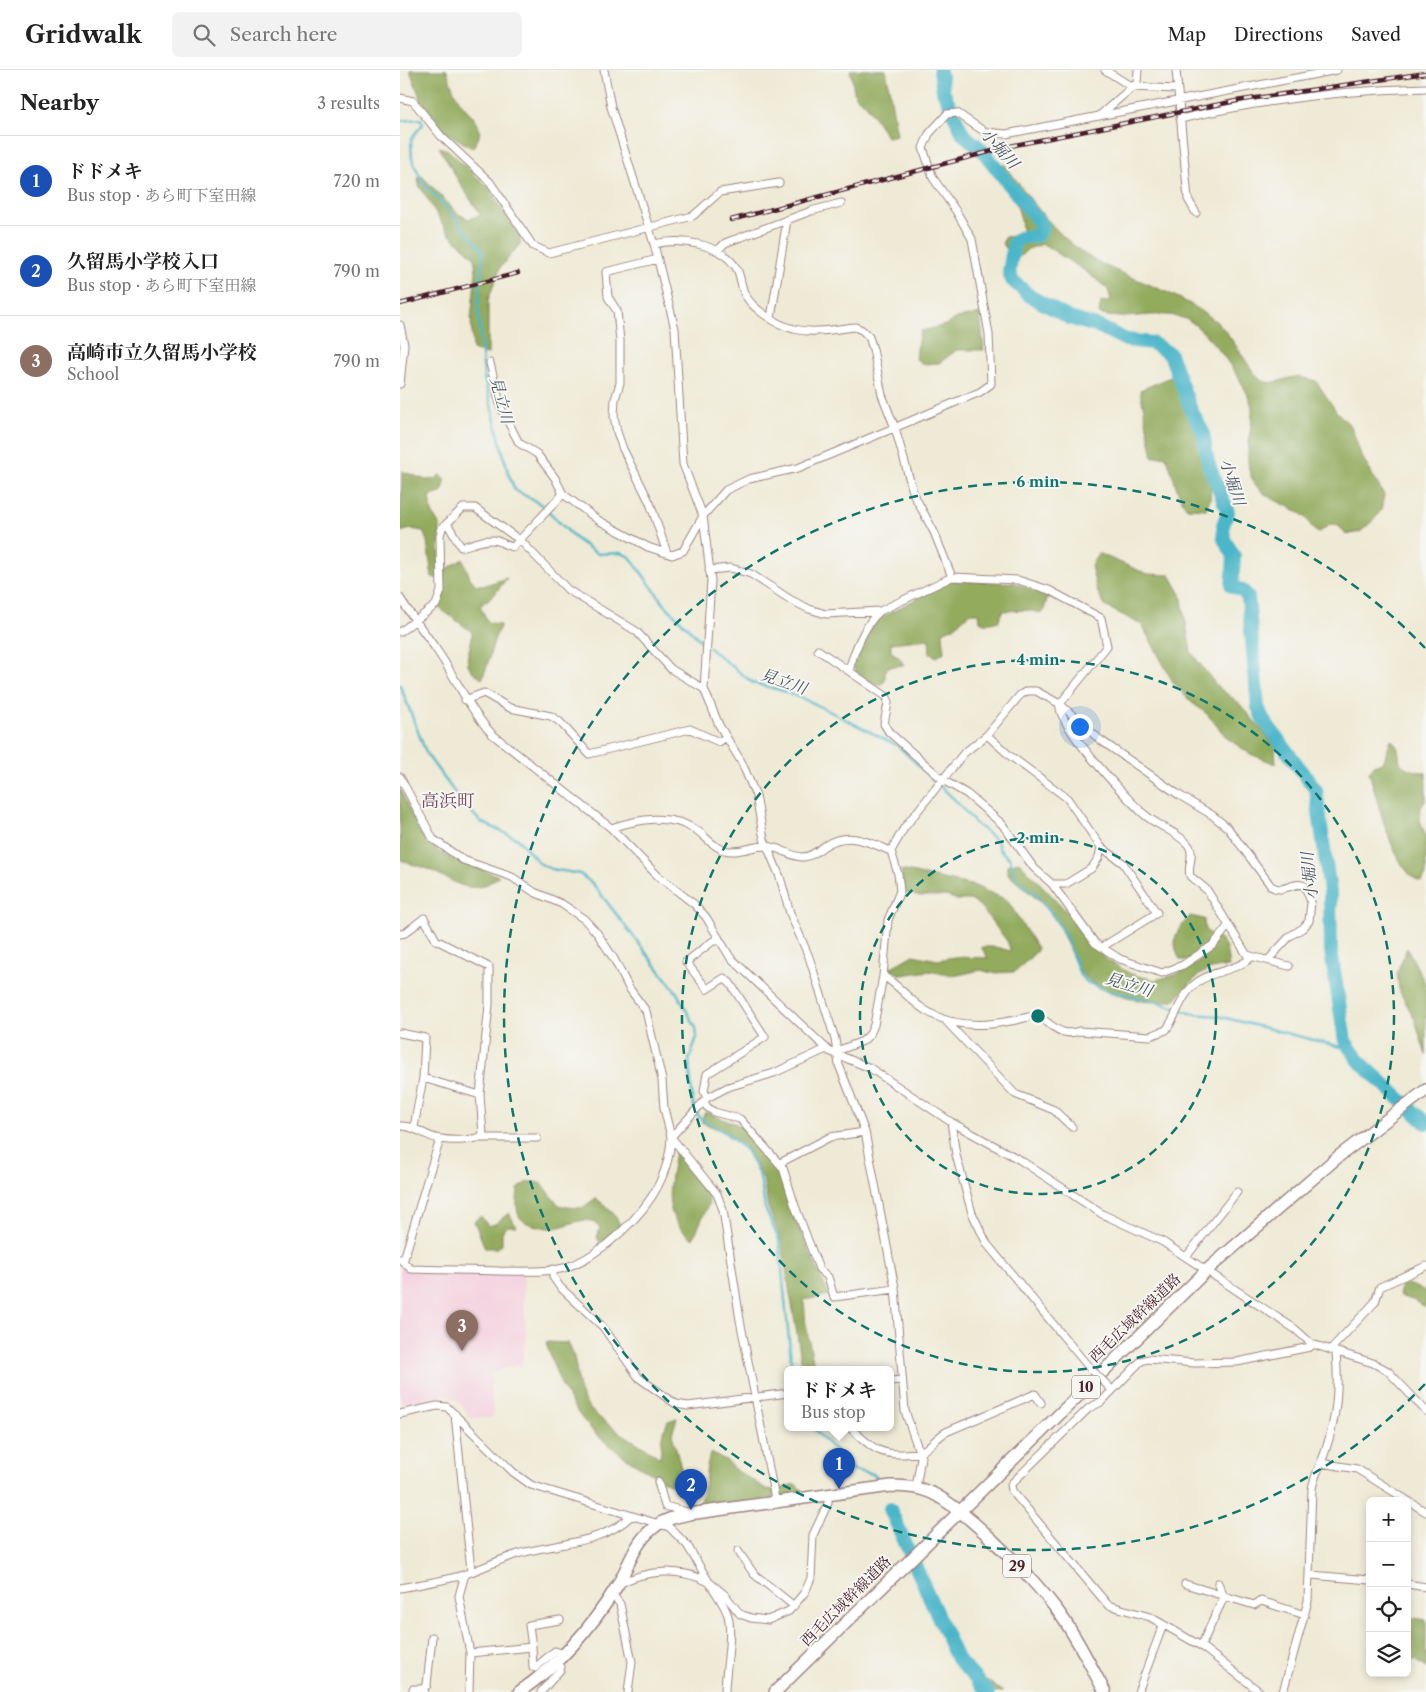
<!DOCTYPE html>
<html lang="en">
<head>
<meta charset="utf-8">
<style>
  :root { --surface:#fff; --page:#f2f2f2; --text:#222; --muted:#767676; --line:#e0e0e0; --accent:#1a73e8 }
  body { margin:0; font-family:"Libre Caslon Text","Noto Serif JP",serif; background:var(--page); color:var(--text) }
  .controls { position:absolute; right:15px; bottom:15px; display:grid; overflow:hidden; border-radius:8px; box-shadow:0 2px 8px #0003 }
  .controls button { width:45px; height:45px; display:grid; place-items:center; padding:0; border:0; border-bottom:1px solid var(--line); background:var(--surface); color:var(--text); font:25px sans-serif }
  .you { position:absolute; left:679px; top:656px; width:18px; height:18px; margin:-12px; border:4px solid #fff; border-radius:50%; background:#1a73e8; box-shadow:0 0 0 8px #1a73e833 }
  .badge { display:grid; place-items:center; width:32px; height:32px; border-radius:50%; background:var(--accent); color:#fff; font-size:16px; font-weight:700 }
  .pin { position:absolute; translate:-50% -41px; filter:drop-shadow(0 1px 2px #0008) }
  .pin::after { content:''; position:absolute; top:26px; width:18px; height:15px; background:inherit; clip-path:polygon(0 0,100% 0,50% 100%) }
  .popup { position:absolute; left:384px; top:1296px; width:110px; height:65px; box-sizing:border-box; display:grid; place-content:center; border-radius:8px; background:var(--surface); filter:drop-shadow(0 1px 4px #0005); font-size:16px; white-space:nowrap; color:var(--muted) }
  .popup b { font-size:19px; color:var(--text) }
  .popup::after { content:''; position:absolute; left:50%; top:100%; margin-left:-10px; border:10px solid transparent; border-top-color:var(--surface) }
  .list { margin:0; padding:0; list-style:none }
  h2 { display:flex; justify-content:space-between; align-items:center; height:65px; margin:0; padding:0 20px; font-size:21px }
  h2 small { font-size:16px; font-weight:400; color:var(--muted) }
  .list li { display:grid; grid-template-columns:32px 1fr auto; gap:15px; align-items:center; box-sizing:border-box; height:90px; padding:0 20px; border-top:1px solid var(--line) }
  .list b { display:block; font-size:19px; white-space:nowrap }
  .list p { margin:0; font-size:16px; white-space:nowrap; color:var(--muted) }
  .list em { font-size:16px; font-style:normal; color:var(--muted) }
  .icon { flex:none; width:28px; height:28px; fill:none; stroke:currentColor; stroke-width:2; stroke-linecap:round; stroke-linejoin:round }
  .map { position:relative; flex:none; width:1026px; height:1622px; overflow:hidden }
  header { display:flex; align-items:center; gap:30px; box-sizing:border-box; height:70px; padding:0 25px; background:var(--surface); border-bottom:1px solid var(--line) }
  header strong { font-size:24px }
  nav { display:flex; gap:28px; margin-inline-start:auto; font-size:18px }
  .search { width:350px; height:45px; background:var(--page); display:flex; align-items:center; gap:12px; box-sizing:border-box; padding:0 18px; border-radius:8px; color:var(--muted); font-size:19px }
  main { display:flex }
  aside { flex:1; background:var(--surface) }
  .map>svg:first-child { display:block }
  .built { fill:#f4cfde }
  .forest { fill:#92ab5d; stroke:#6e6544 }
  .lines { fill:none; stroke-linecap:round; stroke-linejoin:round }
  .stream { stroke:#4bb6c9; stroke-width:2.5 }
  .river { stroke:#4bb6c9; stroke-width:14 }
  .minor-casing { stroke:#9c8480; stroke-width:9 }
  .primary-casing { stroke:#9c8480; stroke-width:14 }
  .minor { stroke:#fff; stroke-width:7 }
  .primary { stroke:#fff; stroke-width:11 }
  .rail-casing { stroke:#4a1f2b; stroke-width:4.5 }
  .rail { stroke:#f6f6f2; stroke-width:2.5; stroke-dasharray:8; stroke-linecap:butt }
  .minor-bridge-casing { stroke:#9c8480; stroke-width:9; stroke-linecap:butt }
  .minor-bridge { stroke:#fff; stroke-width:7 }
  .ring { fill:none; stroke:#0f766e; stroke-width:2.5; stroke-dasharray:9 6 }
  .labels { text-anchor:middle; stroke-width:4; stroke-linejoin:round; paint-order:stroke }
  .shield { fill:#f6f6f2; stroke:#7e6067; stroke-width:1 }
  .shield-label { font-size:14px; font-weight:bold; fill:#4a1f2b }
  .street-label { font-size:15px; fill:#4a1f2b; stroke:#f6f6f2 }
  .water-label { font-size:16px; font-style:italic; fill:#4a5462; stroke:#f6f6f2 }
  .quarter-label { font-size:18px; fill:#764c60; stroke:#f6f6f2 }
  .centre { fill:#0f766e; stroke:#f6f6f2; stroke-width:2.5 }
  .ring-label { font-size:15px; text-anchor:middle; font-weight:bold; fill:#0f766e; stroke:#f6f6f2; stroke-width:4; stroke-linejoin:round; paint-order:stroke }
</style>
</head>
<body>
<header>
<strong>Gridwalk</strong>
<div class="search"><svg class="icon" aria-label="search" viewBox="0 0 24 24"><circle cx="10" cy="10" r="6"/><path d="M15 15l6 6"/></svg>Search here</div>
<nav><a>Map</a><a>Directions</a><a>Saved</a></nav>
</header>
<main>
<aside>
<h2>Nearby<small>3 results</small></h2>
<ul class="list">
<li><span class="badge" style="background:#1a4fb4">1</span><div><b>ドドメキ</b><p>Bus stop · あら町下室田線</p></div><em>720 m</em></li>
<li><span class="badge" style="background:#1a4fb4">2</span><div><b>久留馬小学校入口</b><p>Bus stop · あら町下室田線</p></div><em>790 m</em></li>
<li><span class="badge" style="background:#8d6e63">3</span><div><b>高崎市立久留馬小学校</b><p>School</p></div><em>790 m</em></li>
</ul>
</aside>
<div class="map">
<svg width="1026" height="1622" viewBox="0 0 1026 1622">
  <rect width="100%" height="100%" fill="#f6f6f2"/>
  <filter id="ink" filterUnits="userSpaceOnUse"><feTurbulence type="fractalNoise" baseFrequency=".02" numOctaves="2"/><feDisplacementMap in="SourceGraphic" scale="10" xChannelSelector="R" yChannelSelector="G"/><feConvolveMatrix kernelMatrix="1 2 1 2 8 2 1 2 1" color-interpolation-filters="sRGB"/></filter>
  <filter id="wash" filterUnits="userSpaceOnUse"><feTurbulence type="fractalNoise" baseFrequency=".0096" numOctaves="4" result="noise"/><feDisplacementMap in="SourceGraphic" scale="20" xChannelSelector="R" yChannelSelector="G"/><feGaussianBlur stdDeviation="1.12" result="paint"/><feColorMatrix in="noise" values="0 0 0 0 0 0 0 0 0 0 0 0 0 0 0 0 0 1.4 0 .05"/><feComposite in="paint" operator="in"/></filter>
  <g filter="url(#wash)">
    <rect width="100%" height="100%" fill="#efead5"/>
    <path class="built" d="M0 1192 10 1201 123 1203 126 1269 121 1294 90 1303 93 1346 91 1348H70L59 1331 46 1325 0 1333Z"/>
    <path class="forest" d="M10 0H47C50 10 53 21 59 30 70 47 91 56 72 78L42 60 20 28Z
      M450 0H486L497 65 487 67 465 33 455 26Z
      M39 77 48 80 88 117 120 167V174L100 198 88 230V284L73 280 71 249 76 201 74 187 48 163 19 115 18 108 22 106 58 144 69 149 81 145 62 117Z
      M600 95H605C631 130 660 173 700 193 740 213 783 224 818 253 831 264 853 306 861 310 874 317 884 307 898 307 903 307 910 310 916 311L936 341 951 356 961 385 984 425 981 440 973 451 960 462 946 465 939 456 931 454 918 463C910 458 910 451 904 446 886 432 860 430 851 406 843 384 853 360 852 338 850 317 807 260 788 250 759 237 728 253 699 244L701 232 711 231 708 219 685 201 643 174 628 179 617 189 602 174 605 167 622 165C623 138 607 119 600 95Z
      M580 244 584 280H557L539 293 523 294 516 289 518 271 521 261 546 255 557 248Z
      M776 305 787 341 798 362 811 415 810 429 806 439 787 438C776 424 773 403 766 386L753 387 740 320Z
      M2 401 26 410 36 409 40 404 44 409V417L41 423 30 426 32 443 40 456 39 509 32 507 27 471 23 461 11 459 0 462Z
      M698 483 747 504 770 505 781 524 791 582 817 616 840 634 875 676 876 694 850 684 827 668 807 644 791 632 773 612 742 555 705 536 697 521 691 496Z
      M63 489 70 508 76 515H85L107 508 94 525 80 536 88 552 100 555V557C91 572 90 593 82 609 56 593 73 581 72 562L38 537 45 500Z
      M551 510 615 513 648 526 643 543 625 540 602 541 599 551 586 554 580 551 579 543H570L554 557 543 562 544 582 537 587 530 584 529 569 491 573V582L498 586 504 595 488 597 485 602V611L480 615H475L455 602 453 593 475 551Z
      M991 669C1010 688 983 695 1026 703V730L1021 737 1020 750 1026 767V805L1022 812C994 806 977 728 969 702L975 694 983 693Z
      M0 718C8 734 14 757 26 770 43 790 76 797 99 806 70 831 54 809 25 798 16 794 8 795 0 789Z
      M619 792 658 832 707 890 731 904 754 910 772 906 798 893 806 883 792 890H780C770 869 776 862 790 846L804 849 805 860C827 874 825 869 829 897 810 897 800 902 787 917 783 921 778 928 773 930 746 938 691 922 677 897 668 879 663 859 650 843 642 831 620 816 608 804V795Z
      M501 800 575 816 607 830 637 878V881L615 902 591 903 581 900 553 906 529 901 502 905 488 899 513 885 538 890 554 887 588 888 581 877H595L611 881 607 871 579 835 570 830H557L546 826H518L504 822Z
      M1007 878 1026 915V985L1015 950 999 920 997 902Z
      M305 1042 349 1059 371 1092 377 1093 389 1136 429 1225 404 1230 406 1257 415 1300H403L381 1170 368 1137 363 1108 345 1076 327 1063 301 1052Z
      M275 1080 307 1119 309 1133 293 1169C258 1145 271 1114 275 1080Z
      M127 1112C149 1110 146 1124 158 1134 164 1138 175 1137 182 1138L196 1128 214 1144 221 1157C218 1164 207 1170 199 1171L197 1167 200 1158C187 1142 170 1156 154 1158 149 1159 143 1157 138 1156 114 1152 116 1140 118 1119Z
      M109 1143 116 1156H108L102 1162V1174L97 1178H85L74 1151 81 1146 88 1156 95 1154Z
      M1008 1214 1026 1221V1238L1016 1231 999 1226 1001 1216Z
      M146 1272 168 1273C180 1293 174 1313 183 1329 194 1351 239 1372 260 1388L262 1366 268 1351 277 1348 272 1364 287 1421 283 1422C209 1379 171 1360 146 1272Z
      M311 1383 326 1390 333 1398 366 1419 376 1420 395 1414 406 1423 300 1439 298 1433C308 1419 303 1400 311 1383Z
      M1007 1547 1026 1550V1598L1015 1590 1007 1589Z
      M578 1604 603 1622H585L571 1608 572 1606Z"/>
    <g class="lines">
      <path class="stream" d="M0 51 21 49 23 54 13 66 11 72 12 88 22 112 46 137 83 181 78 237 84 307 108 403 115 420 142 435 177 470 198 484 221 483 230 487 265 535 305 575
        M309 578 353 613 383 621 409 631 498 676 555 730 575 753 597 771 600 780 610 789 617 810 635 823 655 848 666 867 680 905 687 912 705 920 758 932 793 944 818 946 949 979
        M0 615 27 685 61 731 81 752 118 769 139 793 151 799 180 804 193 814 277 923 296 958 297 967 289 990 293 1034 299 1047 324 1062 346 1080 360 1107 365 1138 379 1170 392 1300
        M413 1358 454 1400 473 1404 477 1408"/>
      <path class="river" d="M540 0 543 21 563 64 581 79 643 157 638 165 620 168 614 173 609 202 612 210 630 226 669 248 700 257 726 270 752 273 770 284 791 340 803 362 808 393 828 442 823 455 824 469 834 486 832 516 843 521 848 527 858 637 863 649 916 720 930 822 931 881 945 971 960 992 1026 1053
        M490 1439 557 1589 588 1622"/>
    </g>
  </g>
  <g filter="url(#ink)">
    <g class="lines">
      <g class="minor-casing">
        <path id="minor" d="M204 0 211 37 254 174 275 259 283 394 303 446 311 510 304 619 319 655 342 693 356 726 364 769 380 807 390 843 409 887 435 969 439 995 465 1062 495 1218 505 1341 521 1387 516 1418
          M705 0 732 17 776 19
          M776 0 788 129 796 143
          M0 28 13 31 41 66 90 112 133 176 149 183 293 146 320 122 379 113
          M699 46 737 13 738 0
          M780 49C861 30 942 20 1026 18
          M254 174C282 168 321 173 337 199 341 207 341 217 345 225 354 240 377 255 394 259 413 264 436 259 455 257L462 260 469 267 473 279 482 325 495 358 514 425 534 462 552 507
          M318 180 325 173 411 141 441 133
          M258 189 206 202 208 227 217 241 220 271V313L215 329 214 346 217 362 223 379 250 433 267 483
          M371 248 387 150
          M0 255 4 275 0 314
          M90 293 101 338 119 373 137 384 155 408 163 424 198 450 248 477 272 485 283 481 303 446 326 420 349 409 398 398 580 322 591 314 589 264 572 169 556 141 533 108 523 78 529 64 547 44 557 43 585 62 606 64 937 0
          M47 453 61 477C71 475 88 467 98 471 104 473 106 476 113 477L163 424
          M309 500 331 498 351 504 391 530 409 539 426 544 480 541 552 507 618 510 649 520 701 548 707 576 660 634C654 652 729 731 745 745 756 755 781 764 789 776 795 785 787 796 790 806L807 820 847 885 889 896
          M0 528C12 547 26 564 38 582 57 610 69 639 92 664L211 758 258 806 294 834 306 847 330 887 429 981 470 998 551 1052 620 1090 702 1144 763 1172 895 1259 912 1274 973 1293 988 1301 1026 1341
          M0 562 36 535 41 521 40 466 42 458 63 438H75L121 471 168 520 236 561 271 599 304 619
          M418 580 487 627 488 633 484 654 489 662 543 710 567 724 602 754 634 798 652 814H666L692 798 699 787 701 777 667 728 609 685 587 665
          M449 600C454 581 465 554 480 541
          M65 630 84 623 110 638 151 646 160 652 189 684 290 659 319 672 326 667
          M0 707 33 769 63 790 112 807 134 822 162 834 184 849 197 863 214 889 229 918 246 941 262 1010 264 1038 271 1067 317 1124 323 1140 340 1250 376 1434
          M211 758C239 749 270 743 296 760 306 766 312 777 324 780 338 784 351 776 365 776 378 776 389 786 402 787 412 787 418 780 426 775 449 761 468 772 491 781
          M701 777 723 793 757 843 702 877
          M652 814 695 873 720 889 762 903 783 895 813 875 828 856
          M0 864 5 863 24 848 36 870 89 897V935L80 1025 83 1065C77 1071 50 1071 41 1069 26 1068 16 1055 0 1056
          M483 906C499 915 509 930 525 940 551 957 581 957 610 951 619 950 628 946 637 946 653 954 660 968 679 961L750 966 766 960C777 946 781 925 795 914 811 900 835 902 852 887
          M546 951 615 1024 654 1040 672 1057
          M0 963 25 968 23 1008 14 1057
          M437 981 463 971 470 964 474 955 483 906 488 850 500 821 498 804 491 781 504 758 564 683 587 665 620 625 627 621H636L660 634 699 669 779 725 812 745 828 758 871 816C884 825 892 810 905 816L911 832 909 851 903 858 890 866 869 889
          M23 1008 80 1025
          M307 1028 304 1021 307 1004 365 967 330 913 324 908 307 919 286 892 313 871H319
          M304 1032 307 1037 314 1042 340 1049 383 1098 395 1136 419 1199 428 1207 434 1227 495 1219
          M551 1052 556 1085 572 1143 587 1174 687 1295
          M81 1068H137
          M380 1093 430 1067 465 1062
          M786 1187 837 1122
          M0 1189 11 1199C40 1200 70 1200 99 1201 120 1201 143 1203 164 1198 181 1193 193 1184 207 1174 242 1146 269 1113 271 1067L307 1028 328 1017 374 1003 426 979
          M3 1192C16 1151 26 1110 40 1070
          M153 1199V1207L160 1217 203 1257 239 1308 276 1334 288 1336 388 1323
          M930 1280 975 1232 980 1217 1026 1196
          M490 1311 502 1310
          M0 1344 37 1336 47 1337 113 1402 131 1415 269 1457 287 1475 309 1512 325 1525 340 1544 351 1548 368 1550 389 1541 405 1522 411 1508 413 1465 428 1433V1426
          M55 1344 71 1500
          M450 1358C470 1374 475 1385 503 1384 508 1383 514 1384 519 1383 528 1379 537 1367 546 1362L635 1324 641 1333
          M921 1393 957 1399 1026 1442
          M258 1412 265 1436 287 1442
          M338 1481 354 1504 394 1536
          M65 1504 59 1526 70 1583 69 1622
          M911 1505 970 1510
          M219 1514C248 1499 280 1498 309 1512 315 1522 323 1532 327 1543 334 1560 325 1601 325 1622
          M785 1514 854 1535 861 1531 905 1545
          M1007 1514 1026 1517
          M0 1518C21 1514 43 1511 63 1505 83 1498 101 1489 121 1483 158 1473 202 1474 231 1446
          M212 1524 220 1534 232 1592 228 1622
          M801 1576 824 1527 818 1513
          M132 1577 129 1555 160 1550
          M70 1583 132 1577 133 1597 135 1598 155 1581 165 1584
          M23 1619 27 1615 32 1567
          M13 1622V1619H23L25 1622
          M141 1622 160 1600 161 1597 157 1592
          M738 1622 763 1555
          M860 1622 801 1576 750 1547 708 1535 612 1421 611 1414 689 1338 701 1332 741 1291 748 1289 794 1293 837 1292 910 1277 912 1274
          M883 1622 908 1531 912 1419C914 1405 922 1393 926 1379 937 1345 939 1318 936 1283"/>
      </g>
      <g class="primary-casing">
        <path id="primary" d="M119 1622C160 1594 192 1557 217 1516 228 1498 234 1474 251 1460 261 1450 275 1447 289 1444L491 1416C505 1416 519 1417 532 1423 568 1441 632 1507 657 1540 676 1565 690 1595 705 1622
          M375 1622 807 1200 939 1086 1026 1020"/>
      </g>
      <use href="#minor" class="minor"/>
      <use href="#primary" class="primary"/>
      <g class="rail-casing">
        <path id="rail" d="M331 150 615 75 836 31 1026 3
          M0 234 118 203"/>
      </g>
      <use href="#rail" class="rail"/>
      <g class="minor-bridge-casing">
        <path id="minor-bridge" d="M687 1295 710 1318"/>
      </g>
      <use href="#minor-bridge" class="minor-bridge"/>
    </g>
  </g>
  <g class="ring">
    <circle cx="638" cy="946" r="178"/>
    <circle cx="638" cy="946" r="356"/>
    <path d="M1025 1314A534 534 0 1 1 1025 578"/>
  </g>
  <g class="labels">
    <g class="shield">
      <rect x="672" y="1305.5" width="28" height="23" rx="4"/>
      <rect x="603" y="1484.5" width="28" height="23" rx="4"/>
    </g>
    <g class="shield-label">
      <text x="686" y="1322">10</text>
      <text x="617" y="1501">29</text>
    </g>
    <g class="street-label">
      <text transform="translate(735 1248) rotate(-44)" y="5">西毛広域幹線道路</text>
      <text transform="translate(446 1531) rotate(-45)" y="5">西毛広域幹線道路</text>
    </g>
    <g class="water-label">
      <text transform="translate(600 78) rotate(48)" y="6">小堀川</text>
      <text transform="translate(102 330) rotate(75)" y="6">見立川</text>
      <text transform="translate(833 412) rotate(72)" y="6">小堀川</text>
      <text transform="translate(384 611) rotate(19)" y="6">見立川</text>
      <text transform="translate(909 806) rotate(-96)" y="6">小堀川</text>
      <text transform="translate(729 914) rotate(17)" y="6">見立川</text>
    </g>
    <g class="quarter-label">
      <text x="48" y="737">高浜町</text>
    </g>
  </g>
  <circle cx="638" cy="946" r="8" class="centre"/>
  <g class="ring-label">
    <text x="638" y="417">6 min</text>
    <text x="638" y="595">4 min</text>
    <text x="638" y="773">2 min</text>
  </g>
</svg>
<div class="controls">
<button>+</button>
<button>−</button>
<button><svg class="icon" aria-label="locate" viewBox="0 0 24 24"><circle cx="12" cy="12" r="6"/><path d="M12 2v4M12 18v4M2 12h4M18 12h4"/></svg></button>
<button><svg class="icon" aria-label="layers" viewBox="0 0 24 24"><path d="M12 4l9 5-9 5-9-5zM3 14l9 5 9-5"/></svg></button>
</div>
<div class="you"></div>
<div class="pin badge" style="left:439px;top:1419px;background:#1a4fb4">1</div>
<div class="popup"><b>ドドメキ</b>Bus stop</div>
<div class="pin badge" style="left:291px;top:1440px;background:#1a4fb4">2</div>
<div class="pin badge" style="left:62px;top:1281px;background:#8d6e63">3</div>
</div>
</main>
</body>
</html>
